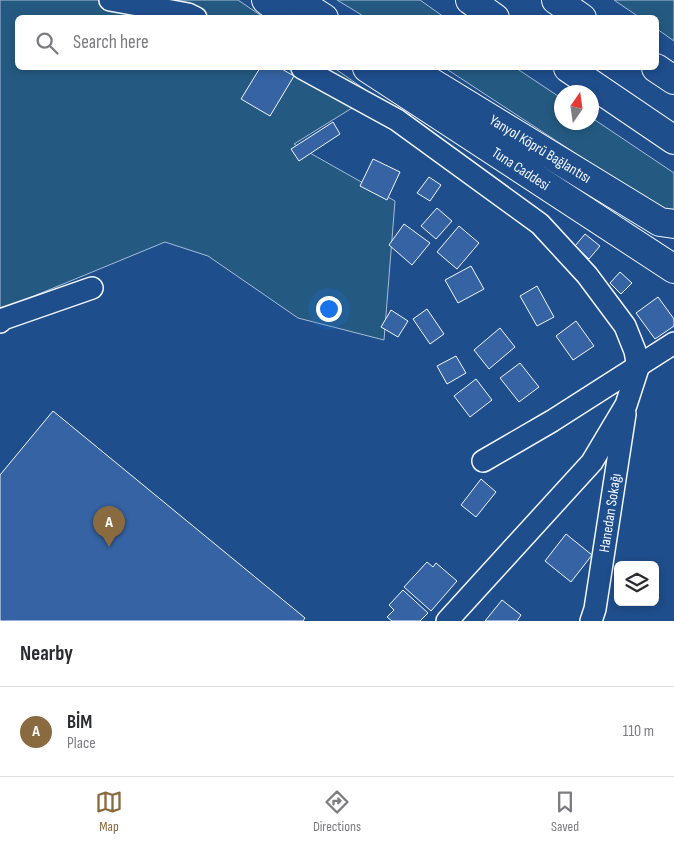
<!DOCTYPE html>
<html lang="en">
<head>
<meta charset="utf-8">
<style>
  :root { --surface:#fff; --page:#f2f2f3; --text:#2b2b33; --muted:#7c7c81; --line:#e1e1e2; --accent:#8a6a3f }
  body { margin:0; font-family:"Sofia Sans Condensed",sans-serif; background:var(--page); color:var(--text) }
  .controls { position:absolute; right:15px; bottom:15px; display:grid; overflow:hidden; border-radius:8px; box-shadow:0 2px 8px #0003 }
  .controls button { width:45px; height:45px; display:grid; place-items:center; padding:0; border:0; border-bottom:1px solid var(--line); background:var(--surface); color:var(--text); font:25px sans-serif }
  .compass { position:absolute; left:554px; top:85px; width:45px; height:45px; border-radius:50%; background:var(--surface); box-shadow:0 2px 8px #0003; rotate:13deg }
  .you { position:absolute; left:328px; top:308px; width:18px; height:18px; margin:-12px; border:4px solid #fff; border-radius:50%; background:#1a73e8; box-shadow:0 0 0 8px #1a73e833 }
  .badge { display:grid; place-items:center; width:32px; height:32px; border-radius:50%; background:var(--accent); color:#fff; font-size:16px; font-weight:700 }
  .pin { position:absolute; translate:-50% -41px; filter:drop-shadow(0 1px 2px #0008) }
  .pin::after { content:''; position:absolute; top:26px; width:18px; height:15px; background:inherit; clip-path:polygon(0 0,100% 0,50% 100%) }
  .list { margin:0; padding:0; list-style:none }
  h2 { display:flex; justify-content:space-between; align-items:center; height:65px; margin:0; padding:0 20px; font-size:21px }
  h2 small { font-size:16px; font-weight:400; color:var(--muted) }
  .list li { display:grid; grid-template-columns:32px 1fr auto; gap:15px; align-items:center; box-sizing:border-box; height:90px; padding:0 20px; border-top:1px solid var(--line) }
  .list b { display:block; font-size:19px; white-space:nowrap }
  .list p { margin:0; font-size:16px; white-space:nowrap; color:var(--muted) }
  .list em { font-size:16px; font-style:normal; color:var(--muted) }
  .icon { flex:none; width:28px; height:28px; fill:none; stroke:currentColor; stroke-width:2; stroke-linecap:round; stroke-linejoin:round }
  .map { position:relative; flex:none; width:674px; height:621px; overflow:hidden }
  .search { position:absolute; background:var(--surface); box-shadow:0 2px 8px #0003; left:15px; right:15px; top:15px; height:55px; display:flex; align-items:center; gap:12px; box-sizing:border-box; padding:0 18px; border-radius:8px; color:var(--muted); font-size:19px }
  .sheet { height:155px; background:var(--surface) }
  nav { display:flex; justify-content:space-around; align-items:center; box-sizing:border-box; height:70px; border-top:1px solid var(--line); background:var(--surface); font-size:14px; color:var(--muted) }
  nav a { display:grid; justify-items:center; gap:2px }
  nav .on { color:var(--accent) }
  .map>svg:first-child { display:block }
  .green { fill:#245a82; stroke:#a8bbd7 }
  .building { fill:#3563a3; stroke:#f2f6ff }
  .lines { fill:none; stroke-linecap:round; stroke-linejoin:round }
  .minor-casing { stroke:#f2f6ff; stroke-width:24 }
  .major-casing { stroke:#f2f6ff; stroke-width:30 }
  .highway-casing { stroke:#f2f6ff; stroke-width:30 }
  .minor { stroke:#1f4e8c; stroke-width:21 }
  .major { stroke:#1f4e8c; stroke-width:28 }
  .highway { stroke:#1f4e8c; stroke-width:28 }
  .labels { text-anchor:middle; stroke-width:4; stroke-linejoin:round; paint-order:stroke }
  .street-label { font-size:15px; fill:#f2f6ff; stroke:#1f4e8c }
</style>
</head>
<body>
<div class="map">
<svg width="674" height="621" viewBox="0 0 674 621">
  <rect width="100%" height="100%" fill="#1f4e8c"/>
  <path class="green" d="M0 0H238L263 17 18 18V68H334L373 95 294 144 395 201 384 340 298 318 208 256 165 242 0 310Z
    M337 0H420L444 17H365Z
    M614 0H674V41L657 29 656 18 639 17Z
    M445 68H516L561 98 562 122H592V118L674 173V210L659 208Z"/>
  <path class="building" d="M260 68H280L294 76 270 116 241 99Z
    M333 122 340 134 299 161 291 149Z
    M373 159 400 172 387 200 360 186Z
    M429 177 441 185 430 201 417 193Z
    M437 208 452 221 436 239 421 226Z
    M404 224 430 243 412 265 389 245Z
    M459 226 479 243 457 269 437 252Z
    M585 234 600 246 589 259 575 246Z
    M471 266 484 289 458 303 445 280Z
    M620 272 632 283 621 294 610 283Z
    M537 286 554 317 537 326 520 296Z
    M658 297 674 319V326L655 339 636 313Z
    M427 309 444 334 430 344 413 319Z
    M391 310 408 321 398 337 381 327Z
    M576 321 594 346 573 360 556 336Z
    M500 328 515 347 489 369 474 350Z
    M456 356 466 373 447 384 437 366Z
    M520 363 539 387 519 402 500 378Z
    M476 379 492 400 470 417 454 396Z
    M53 411 305 618 303 621H0V475Z
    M481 479 496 492 476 517 461 505Z
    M566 534 592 555 571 582 545 561Z
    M427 562 433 567 436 563 457 581 431 611 404 587Z
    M403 590 428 613 420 621H392L387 617 394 610 389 605Z
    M502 600 521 615 517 621H485Z"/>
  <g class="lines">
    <g class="minor-casing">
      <g id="minor">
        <path d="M110 0 188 14 196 18"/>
        <path d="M302 68 397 120 540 224 587 275 625 326 635 351 638 368 626 405 592 462 447 621"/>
        <path d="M0 322 3 319 92 288"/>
        <path d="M483 461 552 421 674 343"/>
        <path id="s1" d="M591 621 595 609 625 414"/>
      </g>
    </g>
    <g class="major-casing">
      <g id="major">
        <path d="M266 0 290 18"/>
        <path d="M296 0 324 18"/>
        <path id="s2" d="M367 68 674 269"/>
        <path id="s3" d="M408 68 660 222 674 224"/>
      </g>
    </g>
    <g class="highway-casing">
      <path id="highway" d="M470 0 495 18
        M556 0 582 18
        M568 68 674 140
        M656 68 674 80"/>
    </g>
    <use href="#minor" class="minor"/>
    <use href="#major" class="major"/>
    <use href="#highway" class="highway"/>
  </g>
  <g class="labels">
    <g class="street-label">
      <text dy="5" stroke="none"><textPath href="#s3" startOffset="155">Yanyol Köprü Bağlantısı</textPath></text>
      <text dy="5" stroke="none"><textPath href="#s2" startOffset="184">Tuna Caddesi</textPath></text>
      <text dy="5" stroke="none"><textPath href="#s1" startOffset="110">Hanedan Sokağı</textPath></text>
    </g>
  </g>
</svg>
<div class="controls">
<button><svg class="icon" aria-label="layers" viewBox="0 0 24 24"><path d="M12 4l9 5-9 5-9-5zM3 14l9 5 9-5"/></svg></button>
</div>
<svg class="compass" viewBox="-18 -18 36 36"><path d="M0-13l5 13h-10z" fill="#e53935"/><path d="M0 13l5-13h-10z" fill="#7c7c81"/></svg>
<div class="you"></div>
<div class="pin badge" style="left:109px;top:547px">A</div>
<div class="search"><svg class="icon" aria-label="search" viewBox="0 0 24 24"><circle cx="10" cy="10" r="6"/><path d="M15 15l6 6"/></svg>Search here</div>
</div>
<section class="sheet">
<h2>Nearby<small></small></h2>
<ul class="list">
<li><span class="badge">A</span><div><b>BİM</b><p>Place</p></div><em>110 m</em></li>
</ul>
</section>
<nav>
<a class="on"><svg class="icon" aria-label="map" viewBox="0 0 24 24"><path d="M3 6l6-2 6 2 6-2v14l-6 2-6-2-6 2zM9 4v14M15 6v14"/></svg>Map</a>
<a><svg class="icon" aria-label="directions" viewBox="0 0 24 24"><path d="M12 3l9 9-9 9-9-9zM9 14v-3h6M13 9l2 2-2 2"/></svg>Directions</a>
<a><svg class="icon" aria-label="saved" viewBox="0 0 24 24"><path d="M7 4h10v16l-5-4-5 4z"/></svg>Saved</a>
</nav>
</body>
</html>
